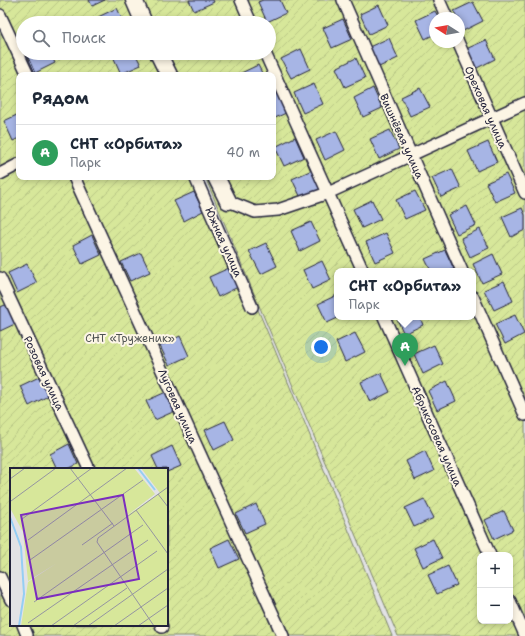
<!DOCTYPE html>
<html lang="ru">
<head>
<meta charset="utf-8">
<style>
  :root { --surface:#fff; --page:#f2f2f3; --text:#1f2937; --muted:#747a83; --line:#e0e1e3; --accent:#7c3aed }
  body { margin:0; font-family:"Shantell Sans",sans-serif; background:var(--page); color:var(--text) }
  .controls { position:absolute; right:12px; bottom:12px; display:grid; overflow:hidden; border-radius:8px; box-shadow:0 2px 6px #0003 }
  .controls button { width:36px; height:36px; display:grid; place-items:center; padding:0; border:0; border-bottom:1px solid var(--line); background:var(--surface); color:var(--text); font:20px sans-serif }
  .compass { position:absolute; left:429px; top:12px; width:36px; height:36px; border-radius:50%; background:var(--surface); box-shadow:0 2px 6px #0003; rotate:281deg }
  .you { position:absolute; left:321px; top:347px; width:14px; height:14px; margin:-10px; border:3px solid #fff; border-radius:50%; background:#1a73e8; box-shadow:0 0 0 6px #1a73e833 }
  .badge { display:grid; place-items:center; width:26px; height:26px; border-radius:50%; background:var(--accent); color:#fff; font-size:13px; font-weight:700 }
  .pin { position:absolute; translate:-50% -33px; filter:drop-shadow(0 1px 2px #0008) }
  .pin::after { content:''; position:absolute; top:21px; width:14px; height:12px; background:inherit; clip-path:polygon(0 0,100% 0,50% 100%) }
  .popup { position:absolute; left:334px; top:268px; width:142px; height:52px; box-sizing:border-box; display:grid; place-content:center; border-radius:8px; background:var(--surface); filter:drop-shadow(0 1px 3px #0005); font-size:13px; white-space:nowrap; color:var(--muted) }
  .popup b { font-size:15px; color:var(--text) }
  .popup::after { content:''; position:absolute; left:50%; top:100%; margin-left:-8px; border:8px solid transparent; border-top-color:var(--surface) }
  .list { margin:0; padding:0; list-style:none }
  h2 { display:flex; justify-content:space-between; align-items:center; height:52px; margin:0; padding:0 16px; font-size:17px }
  h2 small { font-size:13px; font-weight:400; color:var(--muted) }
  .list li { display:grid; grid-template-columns:26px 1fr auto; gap:12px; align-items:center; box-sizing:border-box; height:56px; padding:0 16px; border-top:1px solid var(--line) }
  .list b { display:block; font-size:15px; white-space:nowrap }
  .list p { margin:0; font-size:13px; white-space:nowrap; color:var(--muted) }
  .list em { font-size:13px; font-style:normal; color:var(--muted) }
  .icon { flex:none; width:22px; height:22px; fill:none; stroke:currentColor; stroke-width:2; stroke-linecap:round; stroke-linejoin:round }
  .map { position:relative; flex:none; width:525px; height:636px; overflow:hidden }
  .search { position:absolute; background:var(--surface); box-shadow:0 2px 6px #0003; left:16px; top:16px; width:260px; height:44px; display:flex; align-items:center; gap:10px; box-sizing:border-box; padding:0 14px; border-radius:22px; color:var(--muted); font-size:15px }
  .panel { position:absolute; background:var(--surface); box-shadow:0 2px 6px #0003; left:16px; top:72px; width:260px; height:108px; border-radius:8px }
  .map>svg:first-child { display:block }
  .garden { fill:url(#garden-furrows); stroke:#7c846a; fill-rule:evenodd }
  .building { fill:#a7b5e5; stroke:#22223b }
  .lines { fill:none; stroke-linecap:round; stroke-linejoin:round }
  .street-casing { stroke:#22223b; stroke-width:14 }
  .secondary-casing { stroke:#22223b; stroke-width:19 }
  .street { stroke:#fcf5e5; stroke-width:11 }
  .secondary { stroke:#fcf5e5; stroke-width:16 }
  .labels { text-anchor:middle; stroke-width:4; stroke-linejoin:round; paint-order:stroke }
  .street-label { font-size:11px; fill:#22223b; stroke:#fcf5e5 }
  .park-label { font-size:11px; fill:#4f5353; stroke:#fcf5e5 }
  .inset-river { fill:none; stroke:#95cef4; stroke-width:2 }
  .inset-road { fill:none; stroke:#9595a1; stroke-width:1 }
  .view { fill:#7b2cbf; fill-opacity:0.15; stroke:#7b2cbf; stroke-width:2 }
  .inset-edge { fill:none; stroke:#22223b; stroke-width:2 }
</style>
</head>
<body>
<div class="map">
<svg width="525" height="636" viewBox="0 0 525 636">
  <defs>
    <pattern id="garden-furrows" width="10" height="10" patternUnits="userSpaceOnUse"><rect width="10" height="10" fill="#d7e79a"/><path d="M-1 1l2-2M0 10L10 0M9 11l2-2" fill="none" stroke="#b8c686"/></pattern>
  </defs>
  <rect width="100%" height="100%" fill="#e2e2e5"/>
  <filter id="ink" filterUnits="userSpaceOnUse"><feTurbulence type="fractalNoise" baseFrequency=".025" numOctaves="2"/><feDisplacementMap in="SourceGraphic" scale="8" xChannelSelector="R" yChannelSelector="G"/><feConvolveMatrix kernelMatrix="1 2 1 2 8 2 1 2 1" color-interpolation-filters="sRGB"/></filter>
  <g filter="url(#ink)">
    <path class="garden" d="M0 0H126L137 23H23V53H150L159 75H19V177H202L272 343 392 636H0ZM11 469H167V625H11Z
      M131 0H525V636H398L205 177H273V75H162L153 53H269V23H140ZM435 18H459V42H435ZM337 271H473V317H337ZM480 555H510V621H480Z"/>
    <path class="building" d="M89 0H105L92 6Z
      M189 0H213L214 2 194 11Z
      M263 0H280L286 13 267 22 258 2Z
      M473 2 483 21 463 31 459 22V18H457L454 11Z
      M379 5 388 25 369 34 360 14Z
      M117 8 124 23H100L98 17Z
      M435 11 439 18H435V34L425 39 416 20Z
      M343 19 352 39 332 48 323 28Z
      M389 38 398 58 379 67 369 47Z
      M486 40 495 59 475 69 466 49Z
      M301 49 310 69 291 78 281 59Z
      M26 53H50L55 63 35 73Z
      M115 53H135L141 65 121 74 112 54Z
      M356 58 365 78 345 87 336 68Z
      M258 65 263 75H239V74Z
      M314 84 323 104 303 113 294 93Z
      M373 88 382 108 363 117 354 98Z
      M420 88 430 107 410 116 401 97Z
      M277 93 286 113 273 119V95Z
      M19 114V138L13 141 4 121Z
      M390 130 399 149 379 159 370 139Z
      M336 131 345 150 325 160 316 140Z
      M295 137 304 157 284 166 275 147Z
      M488 142 497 162 477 171 468 151Z
      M452 169 461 188 441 197 432 178Z
      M312 170 321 189 301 198 292 179Z
      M506 174 515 193 495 202 486 183Z
      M415 191 425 210 405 219 396 200Z
      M194 192 203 211 184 221 174 201Z
      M372 200 381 219 362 228 353 209Z
      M467 206 476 225 457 234 448 215Z
      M522 208 525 215V230L511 237 502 217Z
      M311 222 320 241 300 251 291 231Z
      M480 229 489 248 470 257 461 238Z
      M386 233 395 253 375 262 366 242Z
      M92 235 101 255 82 264 73 245Z
      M266 243 277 266 261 274 249 251Z
      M445 250 454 269 450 271H431L425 259Z
      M141 253 150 272 130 281 121 262Z
      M493 254 502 274 482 283 473 264Z
      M322 261 331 280 312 289 303 270Z
      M27 264 37 283 17 293 8 273Z
      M229 268 238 287 218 297 209 277Z
      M504 281 513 301 494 310 484 290Z
      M337 295V317H340L327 323 318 304Z
      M8 304 17 323 0 331V307Z
      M515 315 524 334 505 344 495 324Z
      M396 317H420L423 325 404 334Z
      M355 333 365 352 345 362 336 342Z
      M180 336 189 356 169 365 160 346Z
      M434 345 443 364 423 374 414 354Z
      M381 373 390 392 370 402 361 382Z
      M39 377 48 396 29 406 20 386Z
      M447 381 456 401 437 410 428 391Z
      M166 392 175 411 155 420 146 401Z
      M225 421 234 440 214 450 205 430Z
      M69 444 78 464 68 469H57L50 454Z
      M172 446 181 466 167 472V469H158L152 456Z
      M425 451 434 471 415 480 406 461Z
      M424 499 434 518 414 527 405 508Z
      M256 504 265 524 245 533 236 514Z
      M504 511 513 530 494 539 485 520Z
      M229 539 239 559 219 568 210 548Z
      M433 539 442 558 423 567 414 548Z
      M448 566 457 585 437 594 428 575Z"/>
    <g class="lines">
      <g class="street-casing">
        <path id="street" d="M241 0 251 23
          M343 0 462 271
          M439 0 447 18
          M0 15 28 75
          M458 42 525 193
          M265 53 363 271
          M0 174 19 164
          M74 177 283 636
          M195 177 252 307
          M228 201 255 212 278 210 328 193 525 103
          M0 278 89 469
          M473 297 525 415
          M384 317 490 555
          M0 577 11 600
          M510 601 525 635
          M23 625 27 635
          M161 625 162 627"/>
      </g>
      <g class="secondary-casing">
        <path id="secondary" d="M134 0 144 23
          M158 53 169 75
          M216 177 228 201"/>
      </g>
      <use href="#street" class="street"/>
      <use href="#secondary" class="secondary"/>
    </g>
  </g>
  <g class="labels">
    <g class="street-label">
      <text transform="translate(486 107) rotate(66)" y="4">Ореховая улица</text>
      <text transform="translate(402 136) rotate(66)" y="4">Вишнёвая улица</text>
      <text transform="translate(224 242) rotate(66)" y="4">Южная улица</text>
      <text transform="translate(44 373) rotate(65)" y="4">Розовая улица</text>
      <text transform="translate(178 406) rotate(66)" y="4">Луговая улица</text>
      <text transform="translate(437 436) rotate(66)" y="4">Абрикосовая улица</text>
    </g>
    <g class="park-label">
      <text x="130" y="342">СНТ «Труженик»</text>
    </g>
  </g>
  <g transform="translate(10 468)">
    <rect width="158" height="158" fill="#e2e2e5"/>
    <path d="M0 0H124L145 26 115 49 150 25 131 0H158V158H11L18 114 47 95 18 113 13 64 0 40Z" fill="#d7e79a"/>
    <path class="inset-river" d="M128 0 145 22M0 49 11 79 14 126 9 158"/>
    <path class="inset-road" d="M60 0 104 58M0 11 15 0M148 26 158 39M1 33 46 0M126 42 158 86M12 51 82 0M18 72 117 0M72 77 103 55M20 92 133 12M24 134 133 57M18 155 138 72M41 158 147 83M63 158 117 120M78 158 158 101M104 158 158 120M128 158 158 137M144 158 87 74 88 70 158 19"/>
    <path class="view" d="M113 27 129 111 27 131 11 47Z"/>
    <rect width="158" height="158" class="inset-edge"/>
  </g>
</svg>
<div class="controls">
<button>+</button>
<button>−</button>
</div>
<svg class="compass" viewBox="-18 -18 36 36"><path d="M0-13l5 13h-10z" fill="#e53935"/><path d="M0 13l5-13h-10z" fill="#747a83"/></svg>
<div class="you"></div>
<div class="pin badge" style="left:405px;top:366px;background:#2e9e5b">A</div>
<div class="popup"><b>СНТ «Орбита»</b>Парк</div>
<div class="search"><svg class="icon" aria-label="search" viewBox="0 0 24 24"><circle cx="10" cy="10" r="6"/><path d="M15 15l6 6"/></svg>Поиск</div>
<section class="panel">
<h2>Рядом<small></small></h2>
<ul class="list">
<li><span class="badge" style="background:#2e9e5b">A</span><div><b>СНТ «Орбита»</b><p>Парк</p></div><em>40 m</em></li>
</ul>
</section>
</div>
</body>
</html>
